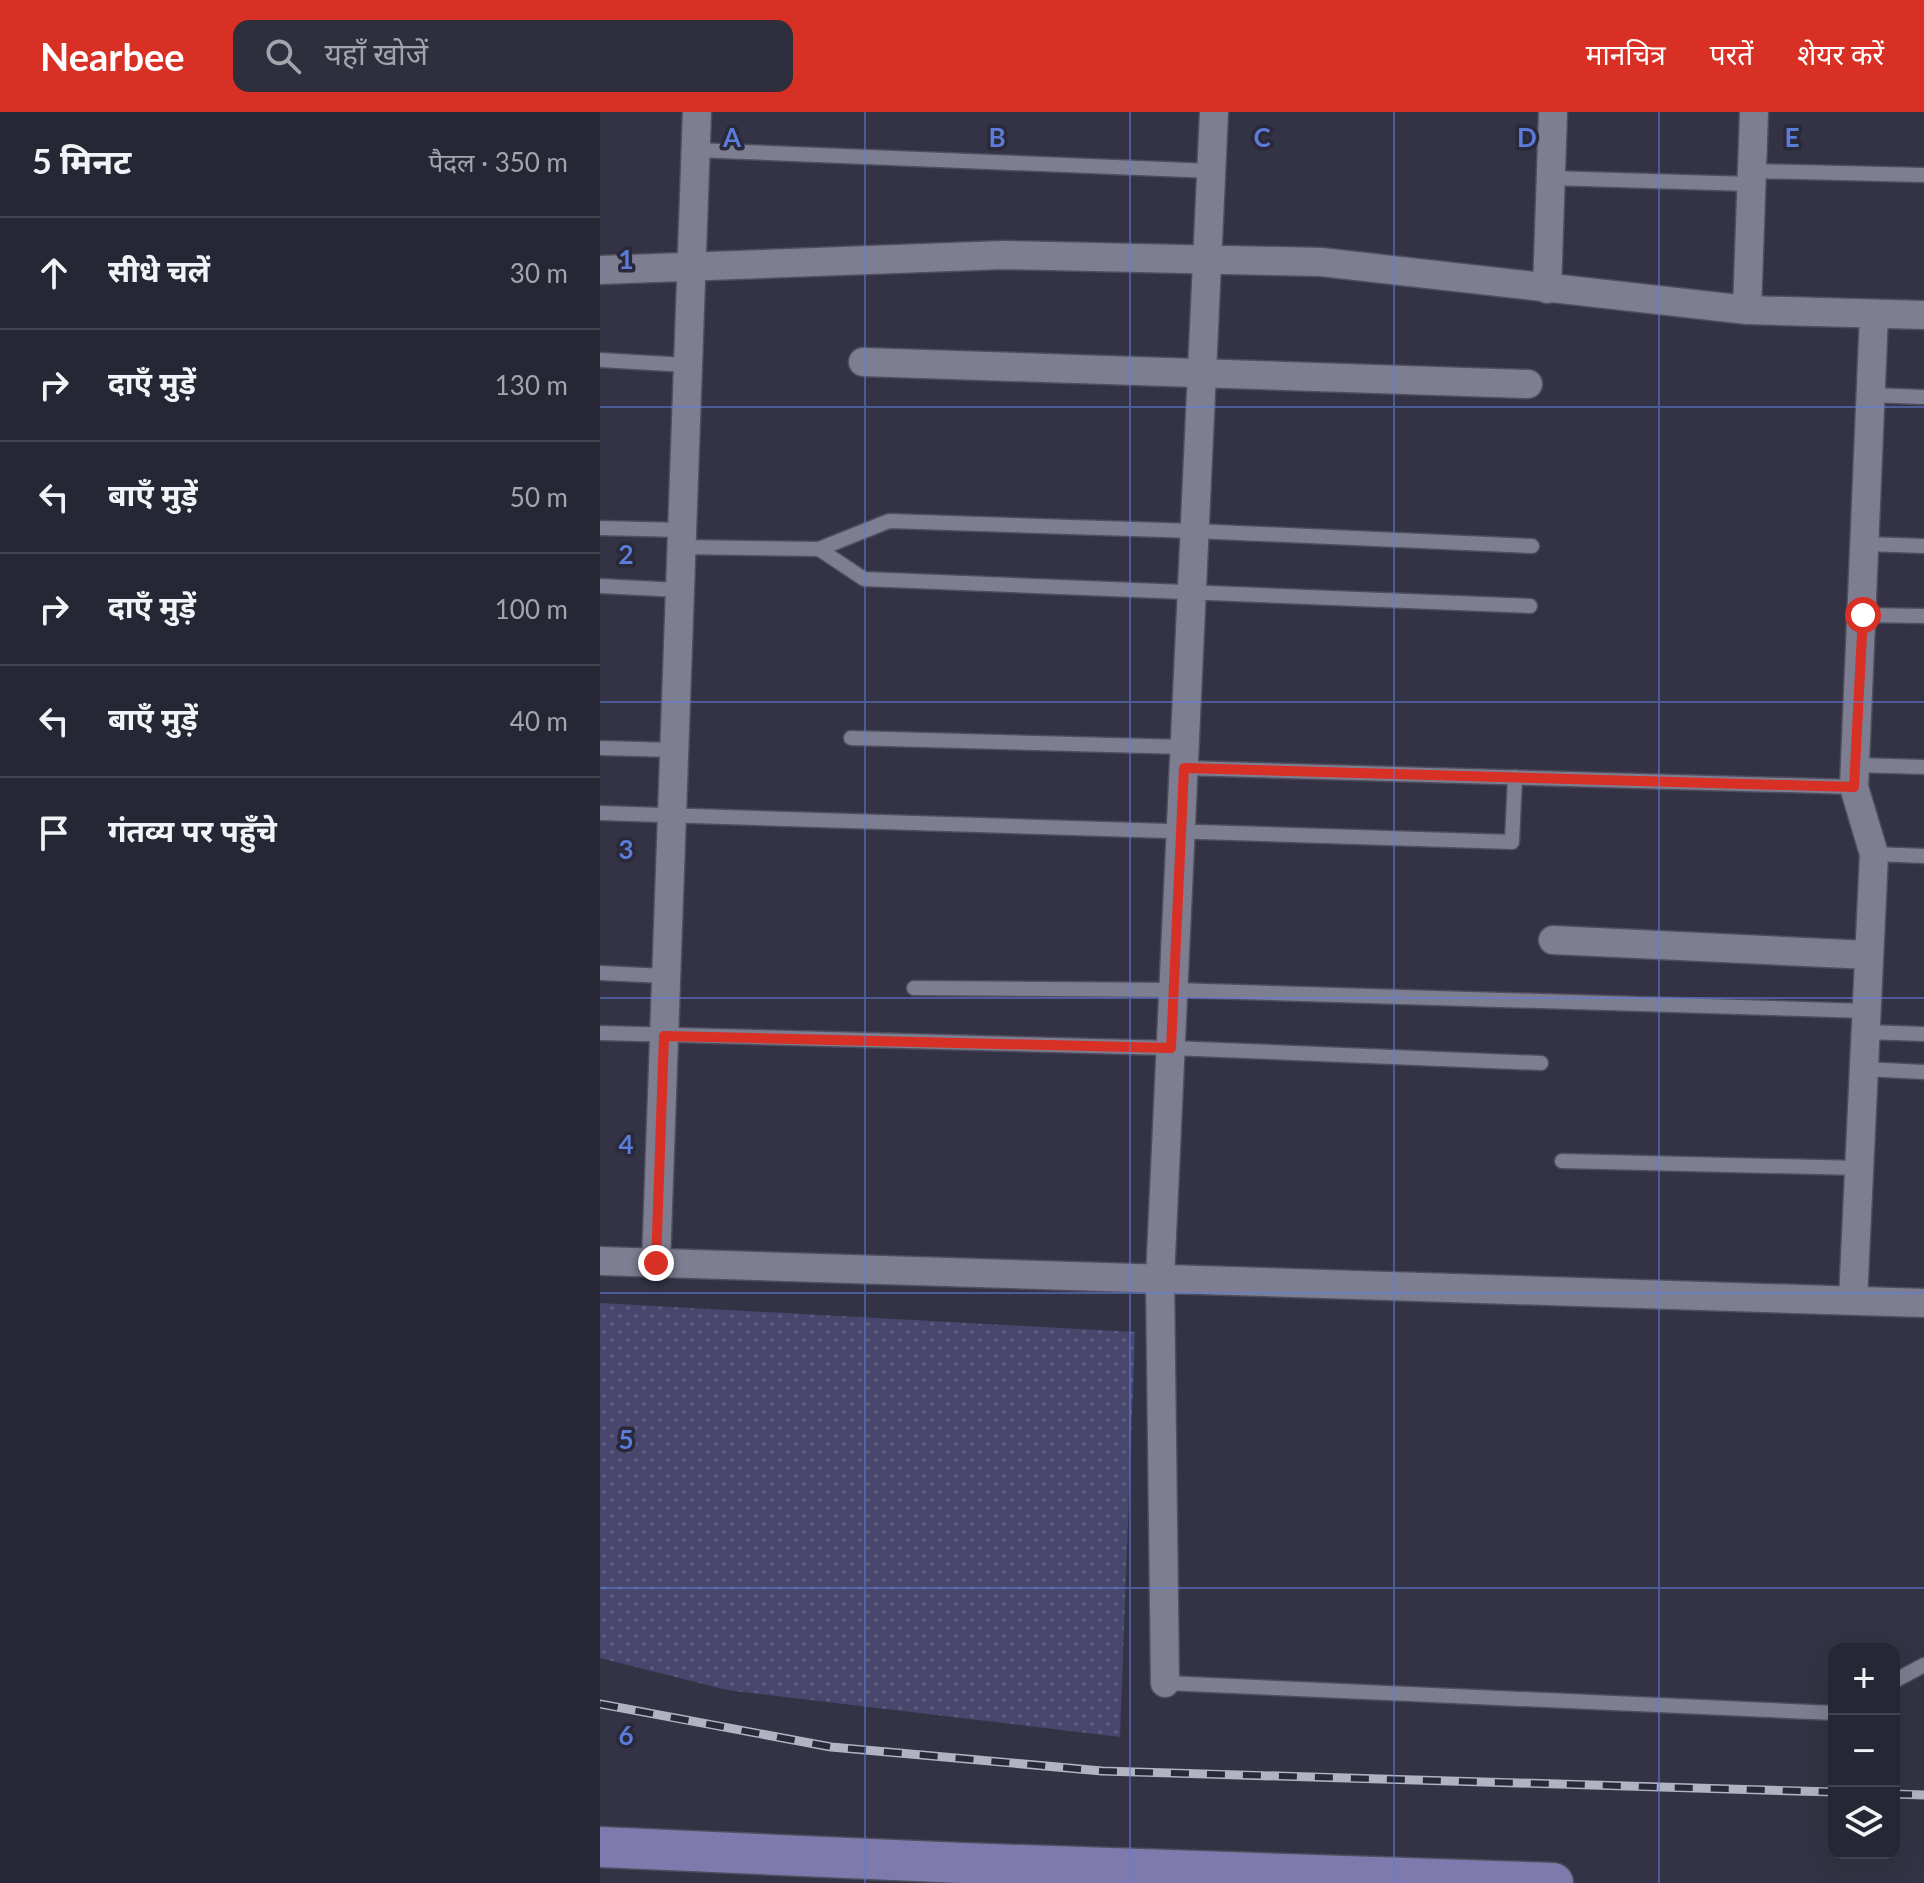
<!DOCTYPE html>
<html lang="hi">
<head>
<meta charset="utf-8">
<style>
  :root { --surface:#262634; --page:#2e2e3c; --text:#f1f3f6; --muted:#a4a5ac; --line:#42434f; --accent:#d93025 }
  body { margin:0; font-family:Lato,"Noto Sans Devanagari",sans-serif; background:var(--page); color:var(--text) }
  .controls { position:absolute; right:24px; bottom:24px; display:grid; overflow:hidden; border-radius:16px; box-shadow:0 8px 32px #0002 }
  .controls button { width:72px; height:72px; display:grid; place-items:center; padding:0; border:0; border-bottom:2px solid var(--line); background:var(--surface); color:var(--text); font:40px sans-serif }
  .stop { position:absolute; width:24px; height:24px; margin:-18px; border:6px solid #d93025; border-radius:50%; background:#fff }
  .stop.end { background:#d93025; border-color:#fff; box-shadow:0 2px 8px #0008 }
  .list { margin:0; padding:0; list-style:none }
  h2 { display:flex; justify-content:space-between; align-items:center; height:104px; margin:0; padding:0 32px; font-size:34px }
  h2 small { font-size:26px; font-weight:400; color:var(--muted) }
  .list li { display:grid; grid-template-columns:52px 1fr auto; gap:24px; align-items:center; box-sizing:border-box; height:112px; padding:0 32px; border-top:2px solid var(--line) }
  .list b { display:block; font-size:30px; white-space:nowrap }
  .list em { font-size:26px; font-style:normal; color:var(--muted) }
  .icon { flex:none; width:44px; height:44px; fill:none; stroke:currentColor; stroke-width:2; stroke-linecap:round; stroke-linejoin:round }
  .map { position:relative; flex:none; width:1324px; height:1771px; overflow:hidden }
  header { display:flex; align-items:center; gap:48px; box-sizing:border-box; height:112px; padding:0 40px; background:var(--accent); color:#fff }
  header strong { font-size:38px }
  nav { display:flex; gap:44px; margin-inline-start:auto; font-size:28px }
  .search { width:560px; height:72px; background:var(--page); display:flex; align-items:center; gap:20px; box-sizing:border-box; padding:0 28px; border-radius:16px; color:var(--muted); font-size:30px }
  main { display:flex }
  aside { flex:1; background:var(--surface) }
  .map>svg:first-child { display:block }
  .grass { fill:url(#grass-dots) }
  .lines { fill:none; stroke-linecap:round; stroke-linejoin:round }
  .lane-casing { stroke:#4e4e5d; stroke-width:17 }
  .street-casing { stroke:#4e4e5d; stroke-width:31 }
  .secondary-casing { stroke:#4e4e5d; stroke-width:43 }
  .lane { stroke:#7e7e93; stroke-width:14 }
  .street { stroke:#7e7e93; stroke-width:28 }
  .secondary { stroke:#7e7aad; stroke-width:40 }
  .rail-casing { stroke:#b2b3c0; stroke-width:9 }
  .rail { stroke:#29293a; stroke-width:6; stroke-dasharray:18; stroke-linecap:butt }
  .route { stroke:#d93025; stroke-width:10 }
  .grid { fill:none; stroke:#5c7cd9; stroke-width:2; stroke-opacity:0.55 }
  .grid-label { font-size:26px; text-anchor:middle; font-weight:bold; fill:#5c7cd9; stroke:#29293a; stroke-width:7; stroke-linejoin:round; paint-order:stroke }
</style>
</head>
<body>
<header>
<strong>Nearbee</strong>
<div class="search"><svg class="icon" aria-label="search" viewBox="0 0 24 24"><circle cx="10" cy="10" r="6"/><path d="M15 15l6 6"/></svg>यहाँ खोजें</div>
<nav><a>मानचित्र</a><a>परतें</a><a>शेयर करें</a></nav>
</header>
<main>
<aside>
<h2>5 मिनट<small>पैदल · 350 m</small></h2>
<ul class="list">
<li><svg class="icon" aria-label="ahead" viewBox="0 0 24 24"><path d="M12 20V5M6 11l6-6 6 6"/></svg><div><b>सीधे चलें</b></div><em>30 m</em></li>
<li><svg class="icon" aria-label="right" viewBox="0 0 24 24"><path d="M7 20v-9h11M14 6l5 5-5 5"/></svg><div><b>दाएँ मुड़ें</b></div><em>130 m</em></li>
<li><svg class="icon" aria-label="left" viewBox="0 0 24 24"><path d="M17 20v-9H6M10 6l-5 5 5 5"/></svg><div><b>बाएँ मुड़ें</b></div><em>50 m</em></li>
<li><svg class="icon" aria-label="right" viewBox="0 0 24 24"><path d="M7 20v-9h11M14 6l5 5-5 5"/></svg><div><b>दाएँ मुड़ें</b></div><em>100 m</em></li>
<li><svg class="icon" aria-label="left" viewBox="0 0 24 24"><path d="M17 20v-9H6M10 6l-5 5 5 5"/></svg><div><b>बाएँ मुड़ें</b></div><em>40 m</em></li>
<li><svg class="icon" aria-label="arrive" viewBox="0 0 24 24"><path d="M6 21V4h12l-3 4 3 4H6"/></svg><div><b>गंतव्य पर पहुँचे</b></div></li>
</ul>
</aside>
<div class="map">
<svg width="1324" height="1771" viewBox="0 0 1324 1771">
  <defs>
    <pattern id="grass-dots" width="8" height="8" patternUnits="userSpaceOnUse" patternTransform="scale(2)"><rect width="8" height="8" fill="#48466d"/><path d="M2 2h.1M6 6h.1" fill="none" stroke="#616081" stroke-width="1.8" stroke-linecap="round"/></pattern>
  </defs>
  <rect width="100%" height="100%" fill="#333345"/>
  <path class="grass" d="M0 1191 535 1220 520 1625 127 1578 0 1546Z"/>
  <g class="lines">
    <g class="lane-casing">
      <path id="lane" d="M95 38 612 59
        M1152 59 1324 63
        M950 66 1151 72
        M0 248 87 253
        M1271 283 1324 285
        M0 416 81 418
        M1265 432 1324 434
        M80 435 219 437 289 409 595 419 932 434
        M219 437 264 467 930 494
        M0 474 79 478
        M1263 503 1324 504
        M251 626 585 635
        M0 636 74 638
        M1255 653 1324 655
        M584 656 1254 675
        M0 701 912 730 915 665
        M1274 742 1324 744
        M0 861 66 864
        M314 876 574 878 1267 899
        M1266 920 1324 922
        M0 921 571 936 941 951
        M1264 957 1324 960
        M962 1049 1259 1056
        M1294 1569 1324 1553
        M565 1571 1234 1601"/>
    </g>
    <g class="street-casing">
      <path id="street" d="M0 158 404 143 721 150 1147 198 1324 203
        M947 177 953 0
        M1147 198 1154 0
        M263 250 928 272
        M953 828 1269 843
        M0 1149 1324 1191
        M56 1151 97 0
        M1253 1188 1274 742 1254 675 1274 202
        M565 1571 560 1166 614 0"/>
    </g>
    <g class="secondary-casing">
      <path id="secondary" d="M0 1735 362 1751 953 1771"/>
    </g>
    <use href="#lane" class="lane"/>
    <use href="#street" class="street"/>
    <use href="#secondary" class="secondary"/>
    <g class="rail-casing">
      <path id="rail" d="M0 1592 231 1635 502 1659 1234 1680
        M1294 1682 1324 1683"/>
    </g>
    <use href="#rail" class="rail"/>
  </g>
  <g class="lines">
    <path class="route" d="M56 1151 64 924 571 936 584 656 1254 675 1263 503"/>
  </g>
  <path class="grid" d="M265 0V1771M530 0V1771M794 0V1771M1059 0V1771M0 295H1324M0 590H1324M0 886H1324M0 1181H1324M0 1476H1324"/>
  <g class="grid-label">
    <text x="132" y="35">A</text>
    <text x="397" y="35">B</text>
    <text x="662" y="35">C</text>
    <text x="927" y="35">D</text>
    <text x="1192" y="35">E</text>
    <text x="26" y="157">1</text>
    <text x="26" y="452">2</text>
    <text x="26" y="747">3</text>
    <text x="26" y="1042">4</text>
    <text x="26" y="1337">5</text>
    <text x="26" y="1633">6</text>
  </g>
</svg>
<div class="controls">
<button>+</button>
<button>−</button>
<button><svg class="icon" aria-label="layers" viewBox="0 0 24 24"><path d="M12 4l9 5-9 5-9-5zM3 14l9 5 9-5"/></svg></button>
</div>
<div class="stop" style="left:1263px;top:503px"></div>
<div class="stop end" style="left:56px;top:1151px"></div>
</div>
</main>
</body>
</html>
